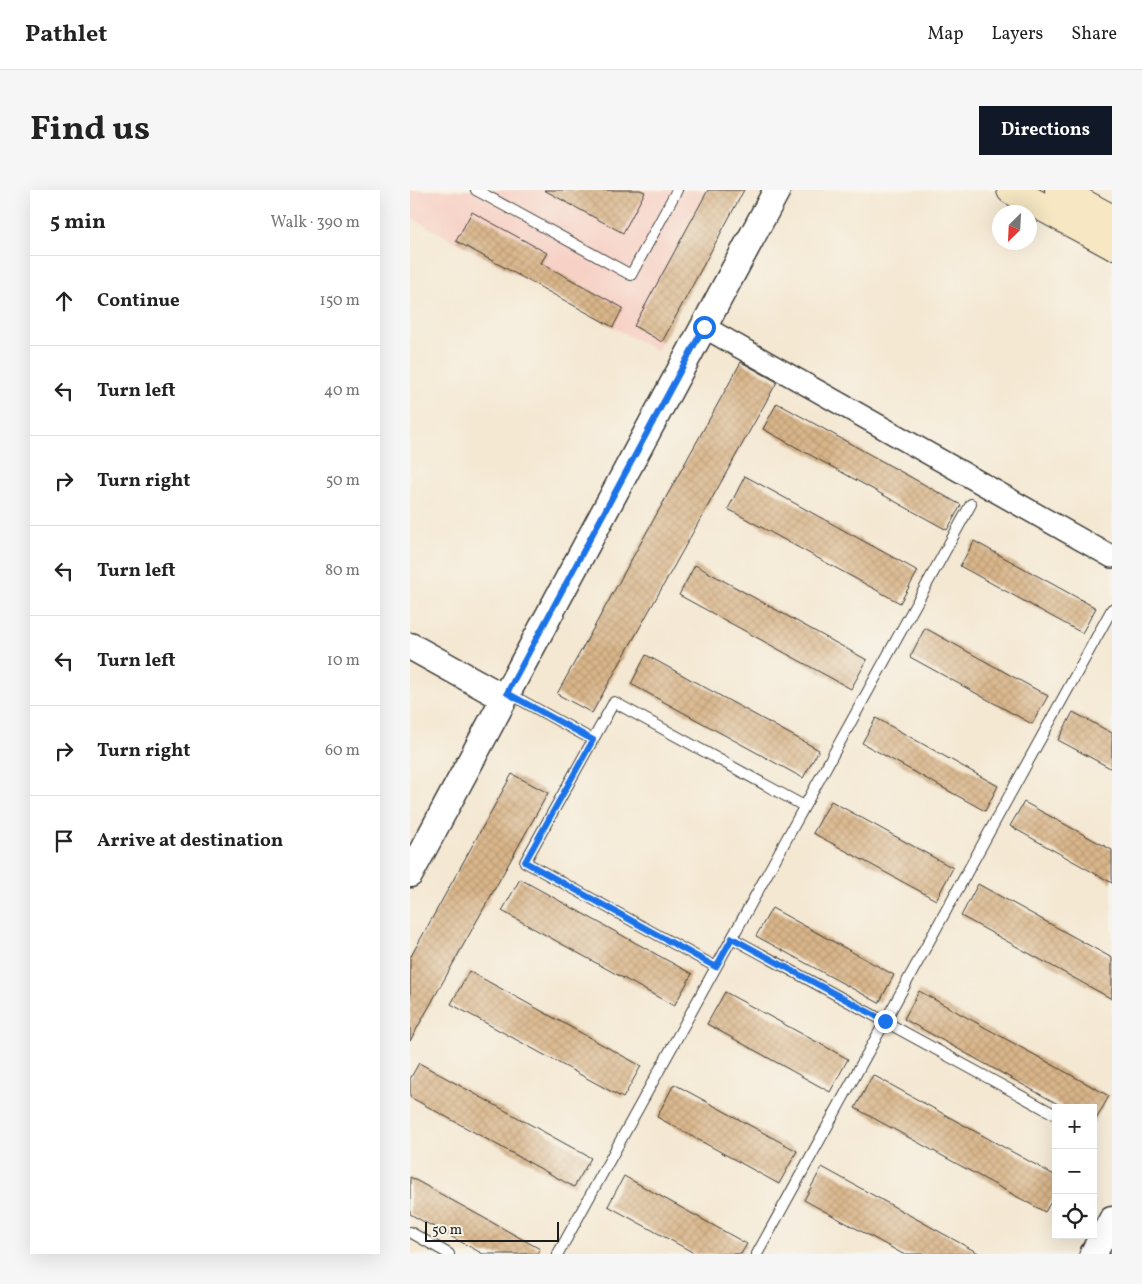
<!DOCTYPE html>
<html lang="en">
<head>
<meta charset="utf-8">
<style>
  :root { --surface:#fff; --page:#f6f6f6; --text:#222; --muted:#767676; --line:#e0e0e0; --accent:#111827 }
  body { margin:0; font-family:Vollkorn,serif; background:var(--page); color:var(--text) }
  .controls { position:absolute; right:15px; bottom:15px; display:grid; overflow:hidden; border-radius:0px; box-shadow:0 5px 20px #0002 }
  .controls button { width:45px; height:45px; display:grid; place-items:center; padding:0; border:0; border-bottom:1px solid var(--line); background:var(--surface); color:var(--text); font:25px sans-serif }
  .compass { position:absolute; left:582px; top:15px; width:45px; height:45px; border-radius:50%; background:var(--surface); box-shadow:0 5px 20px #0002; rotate:204deg }
  .scale { position:absolute; left:15px; bottom:12px; width:134px; box-sizing:border-box; padding-left:5px; border:2px solid #1c1c1c; border-top:0; font-size:14px; line-height:18px; white-space:nowrap; color:#1c1c1c; -webkit-text-stroke:4px #f7f3e8; paint-order:stroke }
  .stop { position:absolute; width:15px; height:15px; margin:-11px; border:4px solid #1a73e8; border-radius:50%; background:#fff }
  .stop.end { background:#1a73e8; border-color:#fff; box-shadow:0 1px 5px #0008 }
  .list { margin:0; padding:0; list-style:none }
  h2 { display:flex; justify-content:space-between; align-items:center; height:65px; margin:0; padding:0 20px; font-size:21px }
  h2 small { font-size:16px; font-weight:400; color:var(--muted) }
  .list li { display:grid; grid-template-columns:32px 1fr auto; gap:15px; align-items:center; box-sizing:border-box; height:90px; padding:0 20px; border-top:1px solid var(--line) }
  .list b { display:block; font-size:19px; white-space:nowrap }
  .list em { font-size:16px; font-style:normal; color:var(--muted) }
  .icon { flex:none; width:28px; height:28px; fill:none; stroke:currentColor; stroke-width:2; stroke-linecap:round; stroke-linejoin:round }
  .map { position:relative; flex:none; width:702px; height:1064px; overflow:hidden; border-radius:0px }
  header { display:flex; align-items:center; gap:30px; box-sizing:border-box; height:70px; padding:0 25px; background:var(--surface); border-bottom:1px solid var(--line) }
  header strong { font-size:24px }
  nav { display:flex; gap:28px; margin-inline-start:auto; font-size:18px }
  .intro { display:flex; align-items:center; justify-content:space-between; box-sizing:border-box; height:120px; padding:0 30px }
  h1 { margin:0; font-size:35px }
  .button { padding:12px 22px; border-radius:0px; background:var(--accent); color:#fff; font-size:18px; font-weight:700 }
  main { display:flex; gap:30px; padding:0 30px }
  aside { flex:1; background:var(--surface); border-radius:0px; box-shadow:0 5px 20px #0002 }
  .map>svg:first-child { display:block }
  .built { fill:#f7d1c6 }
  .building { fill:url(#building-cross-hatch) }
  .lines { fill:none; stroke-linecap:round; stroke-linejoin:round }
  .service-casing { stroke:#3c3b37; stroke-width:12 }
  .minor-casing { stroke:#3c3b37; stroke-width:24 }
  .tertiary-casing { stroke:#3c3b37; stroke-width:29 }
  .secondary-casing { stroke:#3c3b37; stroke-width:30 }
  .service { stroke:#fff; stroke-width:10 }
  .minor { stroke:#fff; stroke-width:21 }
  .tertiary { stroke:#fff; stroke-width:26 }
  .secondary { stroke:#f7e8c3; stroke-width:28 }
  .route { stroke:#1a73e8; stroke-width:6 }
</style>
</head>
<body>
<header>
<strong>Pathlet</strong>
<nav><a>Map</a><a>Layers</a><a>Share</a></nav>
</header>
<div class="intro"><h1>Find us</h1><a class="button">Directions</a></div>
<main>
<aside>
<h2>5 min<small>Walk · 390 m</small></h2>
<ul class="list">
<li><svg class="icon" aria-label="ahead" viewBox="0 0 24 24"><path d="M12 20V5M6 11l6-6 6 6"/></svg><div><b>Continue</b></div><em>150 m</em></li>
<li><svg class="icon" aria-label="left" viewBox="0 0 24 24"><path d="M17 20v-9H6M10 6l-5 5 5 5"/></svg><div><b>Turn left</b></div><em>40 m</em></li>
<li><svg class="icon" aria-label="right" viewBox="0 0 24 24"><path d="M7 20v-9h11M14 6l5 5-5 5"/></svg><div><b>Turn right</b></div><em>50 m</em></li>
<li><svg class="icon" aria-label="left" viewBox="0 0 24 24"><path d="M17 20v-9H6M10 6l-5 5 5 5"/></svg><div><b>Turn left</b></div><em>80 m</em></li>
<li><svg class="icon" aria-label="left" viewBox="0 0 24 24"><path d="M17 20v-9H6M10 6l-5 5 5 5"/></svg><div><b>Turn left</b></div><em>10 m</em></li>
<li><svg class="icon" aria-label="right" viewBox="0 0 24 24"><path d="M7 20v-9h11M14 6l5 5-5 5"/></svg><div><b>Turn right</b></div><em>60 m</em></li>
<li><svg class="icon" aria-label="arrive" viewBox="0 0 24 24"><path d="M6 21V4h12l-3 4 3 4H6"/></svg><div><b>Arrive at destination</b></div></li>
</ul>
</aside>
<div class="map">
<svg width="702" height="1064" viewBox="0 0 702 1064">
  <defs>
    <pattern id="building-cross-hatch" width="8" height="8" patternUnits="userSpaceOnUse" patternTransform="scale(1.25)"><rect width="8" height="8" fill="#d9b58a"/><path d="M0 0l8 8M0 8l8-8" fill="none" stroke="#ba9b76"/></pattern>
  </defs>
  <rect width="100%" height="100%" fill="#f7f3e8"/>
  <filter id="ink" filterUnits="userSpaceOnUse"><feTurbulence type="fractalNoise" baseFrequency=".02" numOctaves="2"/><feDisplacementMap in="SourceGraphic" scale="10" xChannelSelector="R" yChannelSelector="G"/><feConvolveMatrix kernelMatrix="1 2 1 2 8 2 1 2 1" color-interpolation-filters="sRGB"/></filter>
  <filter id="wash" filterUnits="userSpaceOnUse"><feTurbulence type="fractalNoise" baseFrequency=".0096" numOctaves="4" result="noise"/><feDisplacementMap in="SourceGraphic" scale="20" xChannelSelector="R" yChannelSelector="G"/><feGaussianBlur stdDeviation="1.12" result="paint"/><feColorMatrix in="noise" values="0 0 0 0 0 0 0 0 0 0 0 0 0 0 0 0 0 1.4 0 .05"/><feComposite in="paint" operator="in"/></filter>
  <g filter="url(#wash)">
    <rect width="100%" height="100%" fill="#f4e8d3"/>
    <path class="built" d="M0 0H334L247 161 0 27Z"/>
    <g id="blocks">
      <path class="building" d="M134 0H230L235 2 213 43Z
        M298 0H334L252 152 224 136Z
        M62 22 137 63 131 73 213 118 203 137 46 51Z
        M331 172 367 192 182 523 147 504Z
        M367 213 551 315 537 340 353 239Z
        M335 286 508 381 490 413 318 319Z
        M564 351 686 418 672 443 550 376Z
        M285 375 457 470 441 499 269 405Z
        M515 438 638 506 622 534 500 467Z
        M236 465 409 560 393 588 221 494Z
        M663 522 702 543V579L648 550Z
        M466 528 588 596 575 621 452 553Z
        M102 584 138 603 0 851V768Z
        M421 611 543 678 526 710 403 643Z
        M614 612 702 660V693L600 636Z
        M110 689 282 784 264 816 92 721Z
        M568 694 702 768V809L551 726Z
        M362 718 484 785 469 813 346 746Z
        M59 781 231 876 213 908 41 814Z
        M509 801 699 906 683 935V918H655L494 829Z
        M315 802 438 869 420 902 297 834Z
        M9 873 181 968 164 997 0 907V889Z
        M463 885 646 986V1003L635 1022 445 918Z
        M264 894 387 961 369 994 247 927Z
        M412 977 570 1064H493L394 1010Z
        M214 986 337 1054 331 1064H286L198 1016Z
        M0 987 130 1059 128 1064H73L0 1024Z"/>
    </g>
  </g>
  <g filter="url(#ink)">
    <use href="#blocks" fill-opacity="0" stroke="#3c3b37" stroke-width="1"/>
    <g class="lines">
      <g class="service-casing">
        <path id="service" d="M66 0 221 85 267 0
          M98 503 183 550
          M322 748 646 925
          M306 777 115 672 204 512 394 616
          M0 1042 39 1064
          M148 1064 561 314
          M347 1064 702 419"/>
      </g>
      <g class="minor-casing">
        <path id="minor" d="M294 137 702 367"/>
      </g>
      <g class="tertiary-casing">
        <path id="tertiary" d="M0 456 94 508
          M0 684 367 0
          M683 1064 702 1030"/>
      </g>
      <g class="secondary-casing">
        <path id="secondary" d="M601 0 702 55
          M649 0 702 29"/>
      </g>
      <use href="#service" class="service"/>
      <use href="#minor" class="minor"/>
      <use href="#tertiary" class="tertiary"/>
      <use href="#secondary" class="secondary"/>
    </g>
  </g>
  <g class="lines" filter="url(#ink)">
    <path class="route" d="M294 137 97 503 183 550 115 672 306 777 322 748 475 831"/>
  </g>
</svg>
<div class="controls">
<button>+</button>
<button>−</button>
<button><svg class="icon" aria-label="locate" viewBox="0 0 24 24"><circle cx="12" cy="12" r="6"/><path d="M12 2v4M12 18v4M2 12h4M18 12h4"/></svg></button>
</div>
<svg class="compass" viewBox="-18 -18 36 36"><path d="M0-13l5 13h-10z" fill="#e53935"/><path d="M0 13l5-13h-10z" fill="#767676"/></svg>
<div class="scale">50 m</div>
<div class="stop" style="left:294px;top:137px"></div>
<div class="stop end" style="left:475px;top:831px"></div>
</div>
</main>
</body>
</html>
